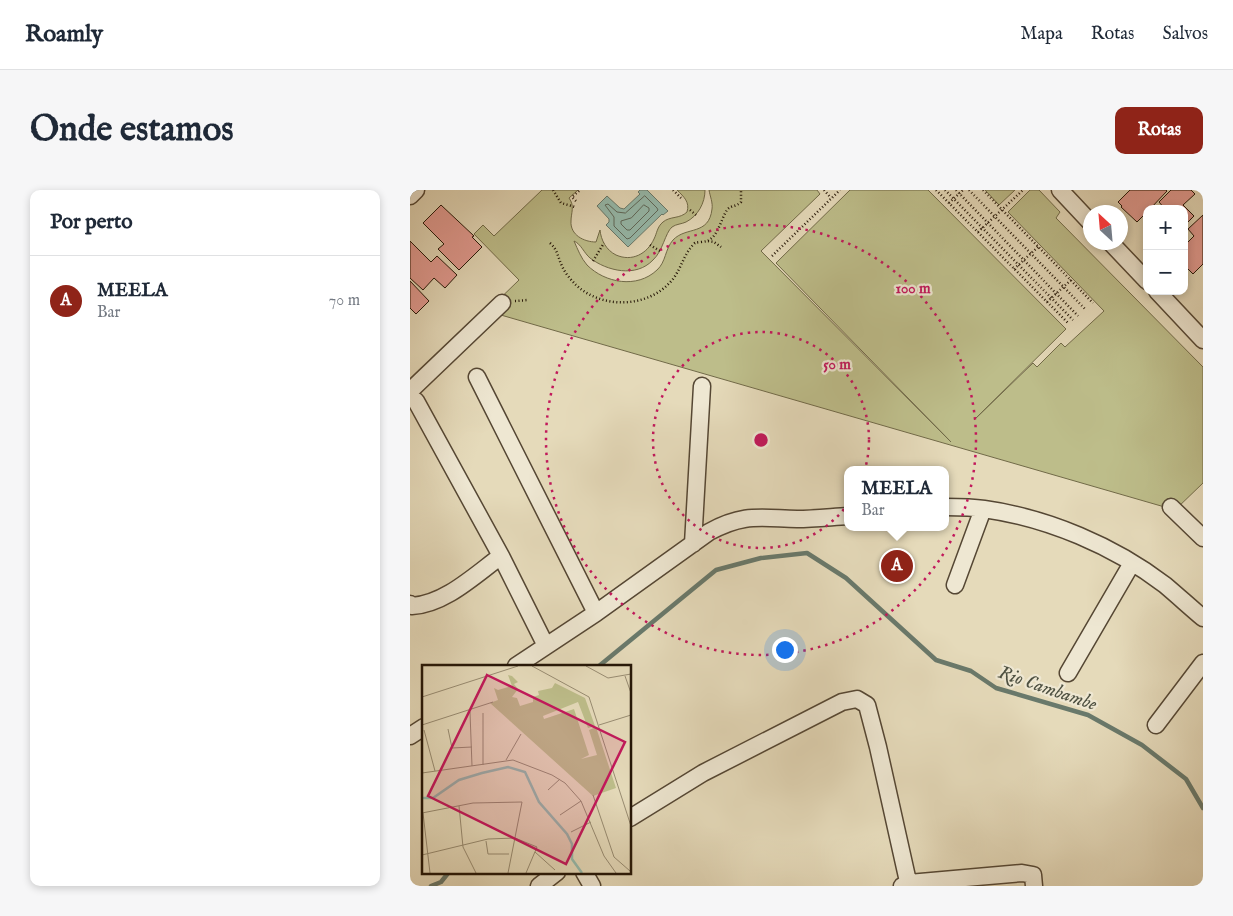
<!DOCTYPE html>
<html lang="pt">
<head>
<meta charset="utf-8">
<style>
  :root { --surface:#fff; --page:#f6f6f7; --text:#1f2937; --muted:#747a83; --line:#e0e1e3; --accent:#8f2418 }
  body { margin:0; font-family:"IM FELL English",serif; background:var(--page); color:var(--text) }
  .controls { position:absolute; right:15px; top:15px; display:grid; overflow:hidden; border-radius:10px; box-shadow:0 2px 8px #0003 }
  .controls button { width:45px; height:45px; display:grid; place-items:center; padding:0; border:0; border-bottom:1px solid var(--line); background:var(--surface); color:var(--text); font:25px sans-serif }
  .compass { position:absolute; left:673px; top:15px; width:45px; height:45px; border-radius:50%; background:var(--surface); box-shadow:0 2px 8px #0003; rotate:334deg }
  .you { position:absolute; left:374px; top:459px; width:18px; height:18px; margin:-12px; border:4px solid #fff; border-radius:50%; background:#1a73e8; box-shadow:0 0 0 8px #1a73e833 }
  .badge { display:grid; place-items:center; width:32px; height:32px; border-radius:50%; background:var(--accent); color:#fff; font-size:16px; font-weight:700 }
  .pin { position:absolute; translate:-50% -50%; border:2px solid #fff; box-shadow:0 1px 5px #0006 }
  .popup { position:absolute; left:434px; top:276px; width:105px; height:65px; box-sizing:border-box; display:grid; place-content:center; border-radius:10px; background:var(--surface); filter:drop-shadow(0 1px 4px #0005); font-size:16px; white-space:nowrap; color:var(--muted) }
  .popup b { font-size:19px; color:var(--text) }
  .popup::after { content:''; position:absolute; left:50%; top:100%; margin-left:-10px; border:10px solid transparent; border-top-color:var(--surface) }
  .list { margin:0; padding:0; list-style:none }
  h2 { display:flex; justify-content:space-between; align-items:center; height:65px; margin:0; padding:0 20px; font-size:21px }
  h2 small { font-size:16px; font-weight:400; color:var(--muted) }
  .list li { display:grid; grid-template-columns:32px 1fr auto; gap:15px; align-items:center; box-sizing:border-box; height:90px; padding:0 20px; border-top:1px solid var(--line) }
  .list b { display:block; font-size:19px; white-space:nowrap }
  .list p { margin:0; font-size:16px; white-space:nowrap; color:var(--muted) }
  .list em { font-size:16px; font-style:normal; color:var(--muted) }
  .map { position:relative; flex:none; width:793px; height:696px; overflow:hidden; border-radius:10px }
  header { display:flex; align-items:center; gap:30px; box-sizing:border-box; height:70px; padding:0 25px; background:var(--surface); border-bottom:1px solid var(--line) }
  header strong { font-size:24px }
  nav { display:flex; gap:28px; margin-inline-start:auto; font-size:18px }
  .intro { display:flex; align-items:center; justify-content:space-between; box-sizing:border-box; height:120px; padding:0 30px }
  h1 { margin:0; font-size:35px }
  .button { padding:12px 22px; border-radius:10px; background:var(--accent); color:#fff; font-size:18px; font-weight:700 }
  main { display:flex; gap:30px; padding:0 30px }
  aside { flex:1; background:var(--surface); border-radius:10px; box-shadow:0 2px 8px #0003 }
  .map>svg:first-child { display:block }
  .green { fill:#bdbd8a; stroke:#716a48 }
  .water { fill:#96bbad; stroke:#69796b }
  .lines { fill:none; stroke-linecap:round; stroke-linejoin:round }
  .shore { stroke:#5e685a; stroke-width:1 }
  .stream { stroke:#69796b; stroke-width:4.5 }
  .building { fill:#e49c93; stroke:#251607 }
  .minor-casing { stroke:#554734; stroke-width:19 }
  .path { stroke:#251607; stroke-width:2.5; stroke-dasharray:1 2.5; stroke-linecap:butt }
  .minor { stroke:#eee7d2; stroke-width:16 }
  .ring { fill:none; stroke:#c2185b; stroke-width:2.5; stroke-dasharray:2.5 5 }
  .labels { text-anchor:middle; stroke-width:4.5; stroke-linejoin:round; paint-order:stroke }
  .water-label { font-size:19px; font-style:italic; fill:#4d5041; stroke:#eee7d2 }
  .inset-river { fill:none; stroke:#96bbad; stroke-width:2.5 }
  .inset-road { fill:none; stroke:#988c72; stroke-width:1 }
  .view { fill:#c2185b; fill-opacity:0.15; stroke:#c2185b; stroke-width:2.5 }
  .inset-edge { fill:none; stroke:#251607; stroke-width:2.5 }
  .centre { fill:#c2185b; stroke:#eee7d2; stroke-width:2.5 }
  .ring-label { font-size:15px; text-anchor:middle; font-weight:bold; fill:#c2185b; stroke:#eee7d2; stroke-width:4.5; stroke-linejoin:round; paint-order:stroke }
</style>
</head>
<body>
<header>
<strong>Roamly</strong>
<nav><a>Mapa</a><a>Rotas</a><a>Salvos</a></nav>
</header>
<div class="intro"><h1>Onde estamos</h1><a class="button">Rotas</a></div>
<main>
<aside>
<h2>Por perto<small></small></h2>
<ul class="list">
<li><span class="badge">A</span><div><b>MEELA</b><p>Bar</p></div><em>70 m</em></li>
</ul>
</aside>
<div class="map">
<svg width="793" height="696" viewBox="0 0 793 696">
  <rect width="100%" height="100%" fill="#e5daba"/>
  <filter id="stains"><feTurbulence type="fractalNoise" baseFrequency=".004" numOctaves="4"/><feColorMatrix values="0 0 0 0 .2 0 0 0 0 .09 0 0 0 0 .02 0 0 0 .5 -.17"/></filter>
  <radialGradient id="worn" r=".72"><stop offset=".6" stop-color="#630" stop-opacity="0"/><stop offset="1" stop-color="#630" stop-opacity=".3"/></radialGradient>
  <path class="green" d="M132 0H168L159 8C165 16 161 23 161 31 160 45 174 52 186 52L190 40C191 50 196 60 206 65 222 72 237 64 244 49 247 43 247 37 253 32 260 26 270 29 277 22 280 12 274 7 267 0H295C295 13 288 26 276 32 272 34 266 34 262 37 255 43 253 61 243 70 226 88 197 81 180 68 174 63 171 54 164 51 168 60 171 68 177 75 195 93 227 99 247 80 256 72 255 59 263 50 276 36 299 46 302 19 303 13 300 6 299 0H407L410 4 351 61 541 252 366 73 440 0H518L656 139 564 230 623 173 627 177 651 153 655 157 694 121 598 22 620 0H629L650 22 646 28 793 177V293L765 320 77 121 109 90 64 44 73 35 84 46Z
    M575 0H605L589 15Z"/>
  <path class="water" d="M230 0H237L258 21 253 25 252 24 218 57 196 35 199 32V29L187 16 197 6 210 18 214 19 230 4 228 2Z"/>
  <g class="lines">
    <path class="shore" d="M235 6 247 18 248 20 220 48 217 49 204 36V27L195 15 198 14 207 22 215 23Z
      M234 15 239 18V21L220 40H217L211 34V31L221 28Z"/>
    <path class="stream" d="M189 476 306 380 351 368 397 363 436 388 526 470 561 481 586 498 678 525 732 555 776 589 793 618
      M21 696 31 692 39 682"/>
  </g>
  <path class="building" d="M720 0H756L757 1 740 19H737V22L727 32 711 17 712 16 708 12Z
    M761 0H781L785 4 773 15 784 26 774 36V19H755L749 12Z
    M31 15 64 46 62 47 72 57 49 80 28 59 34 54 13 33Z
    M793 25V74L783 84 774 75V56L784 46 778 39Z
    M0 51 21 72 27 66 47 85 35 98 24 88 13 100 0 88Z
    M0 91 19 111 6 124 0 118Z"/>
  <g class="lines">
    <g class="minor-casing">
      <path id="minor" d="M650 0 680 32
        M0 6 6 0
        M700 52 737 91
        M747 101 793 150
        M67 187 186 423
        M0 201 92 113
        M6 211 91 366 136 456
        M536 317C548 317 561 317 574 319 638 328 704 356 755 395 768 406 780 417 793 428
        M761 317 793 348
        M283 354 292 196
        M545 395 573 319
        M0 414 2 416C35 414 65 385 91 366
        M106 476 186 423 299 342C334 323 349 328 387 329 404 329 421 327 438 326
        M658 483 722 373
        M746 535 793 473
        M0 546 14 537
        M220 628 293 583 432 512 447 509 457 515 468 557 499 696
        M174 682 182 696
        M129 696 147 682
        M492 696 499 693 612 683 623 685 624 696"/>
    </g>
    <path class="path" d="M143 0 151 13 165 17
      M263 0 271 8
      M414 0 421 8
      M526 0 659 134
      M535 0 663 130
      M546 0 668 126
      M559 0 676 120
      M573 0 683 113
      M166 11 162 7 170 0
      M539 13 553 0
      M280 20 286 25
      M568 42 613 0
      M298 51 304 52 311 57
      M140 53C148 60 148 68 152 76 155 83 161 90 166 95 193 120 240 118 263 89 272 77 274 63 285 53 288 52 294 52 297 51 308 47 311 29 317 20 321 15 326 17 331 12V0
      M240 55 250 61
      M362 66 430 0
      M183 71 194 53
      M604 79 628 57
      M105 111 118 110
      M637 112 661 90"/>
    <use href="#minor" class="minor"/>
  </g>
  <g class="ring">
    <circle cx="351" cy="250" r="108"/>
    <circle cx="351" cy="250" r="215"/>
  </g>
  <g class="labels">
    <g class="water-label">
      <text transform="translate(638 497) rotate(19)" y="7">Rio Cambambe</text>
    </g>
  </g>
  <g transform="translate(12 475)">
    <rect width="209" height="209" fill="#e5daba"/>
    <path d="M86 10 90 11 96 17 92 19 96 24 90 32 95 33 98 41 111 37V32L117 30 116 26 130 23 133 18 163 33 173 61 166 63 156 37 121 51 122 54 152 44 167 90 159 94 175 90 167 65 174 62 194 123 171 131 68 38 76 35 72 23 76 25 90 21Z" fill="#bdbd8a"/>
    <path class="inset-river" d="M0 133H11L37 115 60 108 86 102 103 107 117 137 145 169 150 179V194L160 208"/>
    <path class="inset-road" d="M110 1 167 32 209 161M164 1 186 13 209 9M203 11 209 28M0 32 96 1M48 47 50 101M61 48V100M0 60 71 37M177 60 209 50M26 64 30 83 50 82M2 65 13 106M84 95 99 69M0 108 91 95 130 110 143 118 159 136 182 191 194 208M126 125 138 114M171 130 192 192 208 206M37 141 41 182 54 208M0 148 51 138 100 137 86 208M1 148 8 208M138 150 159 136M149 167 169 157M64 176 66 189H87M113 187 133 205M0 190 66 174 93 173 115 182 104 208"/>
    <path class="view" d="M65 10 203 77 144 199 6 131Z"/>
    <rect width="209" height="209" class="inset-edge"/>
  </g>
  <circle cx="351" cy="250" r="8" class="centre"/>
  <g class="ring-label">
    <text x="503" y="103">100 m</text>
    <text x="427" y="179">50 m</text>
  </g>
  <rect width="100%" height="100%" filter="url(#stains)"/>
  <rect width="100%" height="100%" fill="url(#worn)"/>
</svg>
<div class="controls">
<button>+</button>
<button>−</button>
</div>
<svg class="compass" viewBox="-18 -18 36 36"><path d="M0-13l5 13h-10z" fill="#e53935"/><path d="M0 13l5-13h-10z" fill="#747a83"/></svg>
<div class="you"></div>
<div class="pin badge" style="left:487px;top:376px">A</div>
<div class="popup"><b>MEELA</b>Bar</div>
</div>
</main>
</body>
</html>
